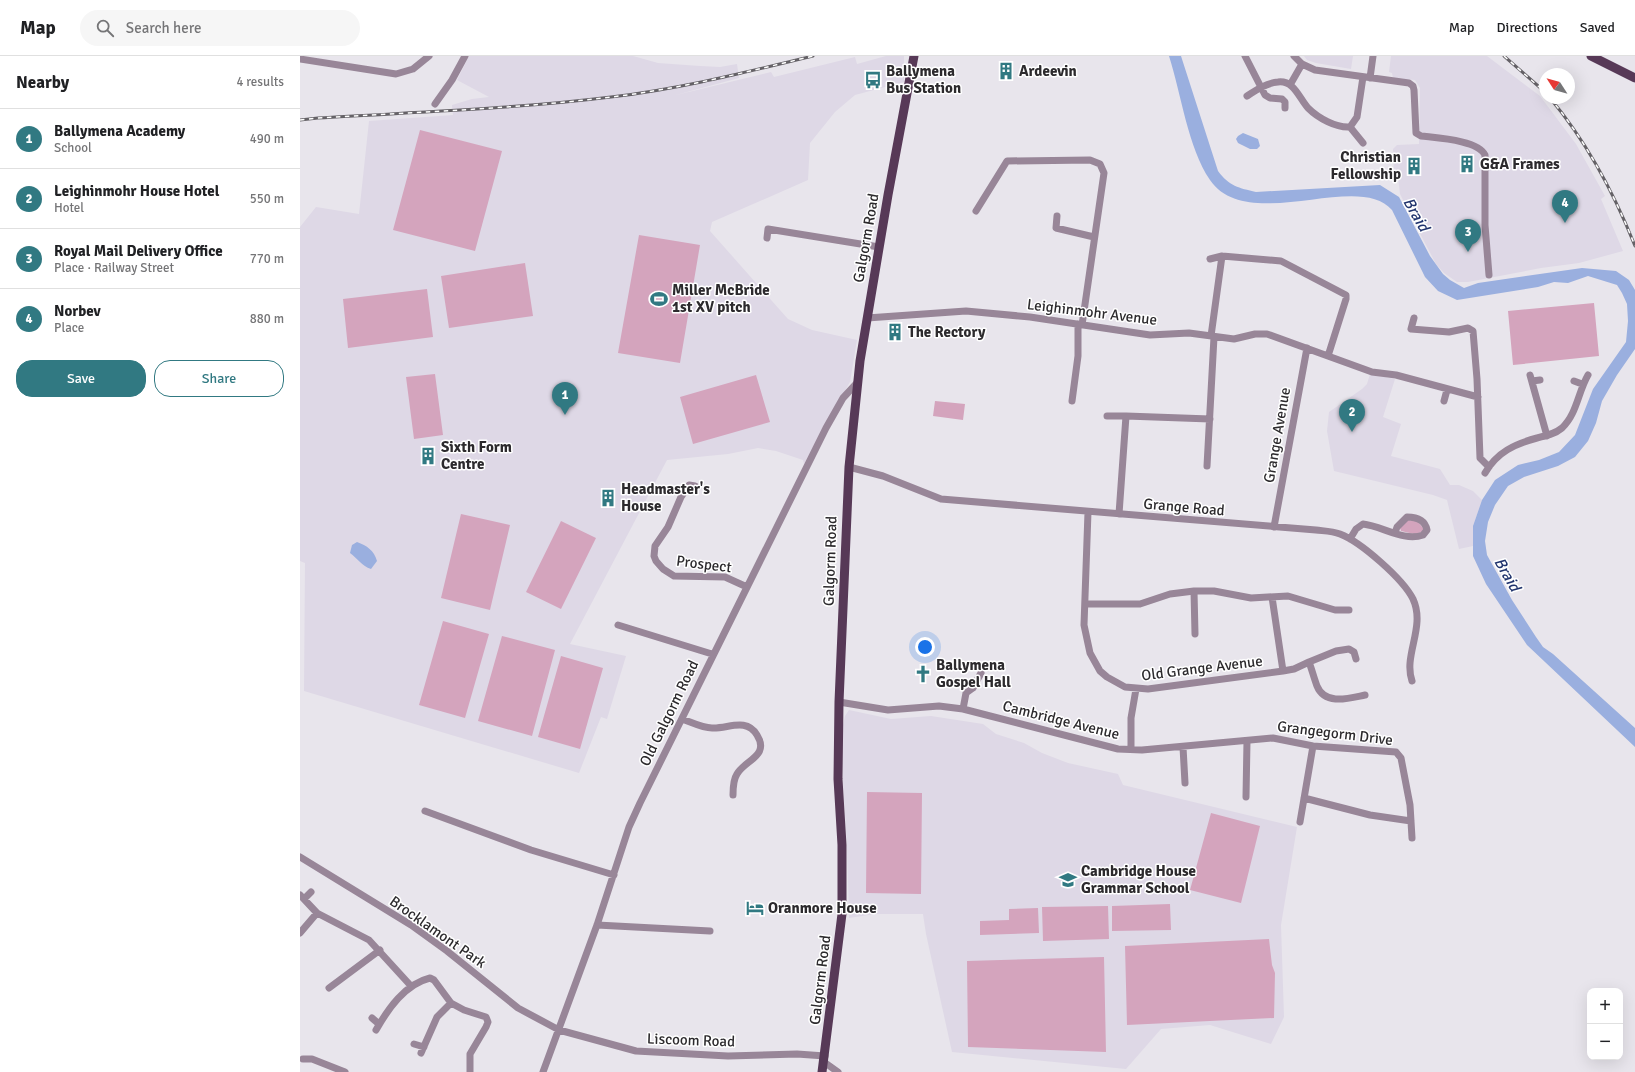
<!DOCTYPE html>
<html lang="en">
<head>
<meta charset="utf-8">
<style>
  :root { --surface:#fff; --page:#f6f6f6; --text:#202124; --muted:#757577; --line:#e0e0e0; --accent:#317982 }
  body { margin:0; font-family:Signika,sans-serif; background:var(--page); color:var(--text) }
  .controls { position:absolute; right:12px; bottom:12px; display:grid; overflow:hidden; border-radius:8px; box-shadow:0 4px 16px #0002 }
  .controls button { width:36px; height:36px; display:grid; place-items:center; padding:0; border:0; border-bottom:1px solid var(--line); background:var(--surface); color:var(--text); font:20px sans-serif }
  .compass { position:absolute; left:1239px; top:12px; width:36px; height:36px; border-radius:50%; background:var(--surface); box-shadow:0 4px 16px #0002; rotate:306deg }
  .you { position:absolute; left:625px; top:591px; width:14px; height:14px; margin:-10px; border:3px solid #fff; border-radius:50%; background:#1a73e8; box-shadow:0 0 0 6px #1a73e833 }
  .badge { display:grid; place-items:center; width:26px; height:26px; border-radius:50%; background:var(--accent); color:#fff; font-size:13px; font-weight:700 }
  .pin { position:absolute; translate:-50% -33px; filter:drop-shadow(0 1px 2px #0008) }
  .pin::after { content:''; position:absolute; top:21px; width:14px; height:12px; background:inherit; clip-path:polygon(0 0,100% 0,50% 100%) }
  .list { margin:0; padding:0; list-style:none }
  h2 { display:flex; justify-content:space-between; align-items:center; height:52px; margin:0; padding:0 16px; font-size:17px }
  h2 small { font-size:13px; font-weight:400; color:var(--muted) }
  .list li { display:grid; grid-template-columns:26px 1fr auto; gap:12px; align-items:center; box-sizing:border-box; height:60px; padding:0 16px; border-top:1px solid var(--line) }
  .list b { display:block; font-size:15px; white-space:nowrap }
  .list p { margin:0; font-size:13px; white-space:nowrap; color:var(--muted) }
  .list em { font-size:13px; font-style:normal; color:var(--muted) }
  .actions { display:flex; gap:8px; padding:12px 16px }
  .actions a { flex:1; padding:9px 0; border:1px solid var(--accent); border-radius:16px; text-align:center; font-size:14px; color:var(--accent) }
  .actions .main { background:var(--accent); color:#fff }
  .icon { flex:none; width:22px; height:22px; fill:none; stroke:currentColor; stroke-width:2; stroke-linecap:round; stroke-linejoin:round }
  .map { position:relative; flex:none; width:1335px; height:1016px; overflow:hidden }
  header { display:flex; align-items:center; gap:24px; box-sizing:border-box; height:56px; padding:0 20px; background:var(--surface); border-bottom:1px solid var(--line) }
  header strong { font-size:19px }
  nav { display:flex; gap:22px; margin-inline-start:auto; font-size:14px }
  .search { width:280px; height:36px; background:var(--page); display:flex; align-items:center; gap:10px; box-sizing:border-box; padding:0 14px; border-radius:22px; color:var(--muted); font-size:15px }
  main { display:flex }
  aside { flex:1; background:var(--surface) }
  .map>svg:first-child { display:block }
  .built { fill:#ded8e6 }
  .green { fill:#d4a4bd }
  .water { fill:#9aafdf }
  .lines { fill:none; stroke-linecap:round; stroke-linejoin:round }
  .minor { stroke:#988698; stroke-width:7 }
  .major { stroke:#573957; stroke-width:9 }
  .rail-casing { stroke:#646166; stroke-width:3 }
  .rail { stroke:#fff; stroke-width:1.5; stroke-dasharray:4.5; stroke-linecap:butt }
  .labels { text-anchor:middle; stroke-width:3; stroke-linejoin:round; paint-order:stroke }
  .poi-label { font-size:15px; font-weight:bold; fill:#2c2a2d; stroke:#fff; text-anchor:start }
  .street-label { font-size:15px; fill:#2c2a2d; stroke:#fff }
  .water-label { font-size:16px; font-style:italic; fill:#20336d; stroke:#fff }
</style>
</head>
<body>
<header>
<strong>Map</strong>
<div class="search"><svg class="icon" aria-label="search" viewBox="0 0 24 24"><circle cx="10" cy="10" r="6"/><path d="M15 15l6 6"/></svg>Search here</div>
<nav><a>Map</a><a>Directions</a><a>Saved</a></nav>
</header>
<main>
<aside>
<h2>Nearby<small>4 results</small></h2>
<ul class="list">
<li><span class="badge">1</span><div><b>Ballymena Academy</b><p>School</p></div><em>490 m</em></li>
<li><span class="badge">2</span><div><b>Leighinmohr House Hotel</b><p>Hotel</p></div><em>550 m</em></li>
<li><span class="badge">3</span><div><b>Royal Mail Delivery Office</b><p>Place · Railway Street</p></div><em>770 m</em></li>
<li><span class="badge">4</span><div><b>Norbev</b><p>Place</p></div><em>880 m</em></li>
</ul>
<div class="actions"><a class="main">Save</a><a>Share</a></div>
</aside>
<div class="map">
<svg width="1335" height="1016" viewBox="0 0 1335 1016">
  <rect width="100%" height="100%" fill="#e8e5ec"/>
  <path class="built" d="M169 0H333L358 7 400 10 420 11 437 8 439 22 376 39 471 16 474 21 555 1 557 8 586 0H604V26L555 39 535 56 510 87 508 124 412 166 410 175 488 263 512 274 557 284 550 326 504 408 503 404 476 395 458 392 428 398 367 404 270 588 326 600 307 663 301 661 279 717 4 635 5 507 0 505V171L16 151 59 158 69 65 153 59 152 49 172 43 189 41 157 24Z
    M1004 0H1053L1051 13 1016 7 1007 4Z
    M1091 0H1187L1240 40 1276 88 1305 140 1301 143 1323 195 1279 207 1241 212 1168 226H1157L1144 217 1136 208 1115 168 1100 138 1098 121 1094 117 1093 93 1097 89 1119 88 1120 32 1115 24 1093 22 1092 17 1089 16Z
    M1070 318 1095 323 1083 361 1101 368 1091 400 1140 413 1150 429H1159L1173 435 1182 444 1173 470V490L1159 493 1147 444 1133 439 1034 415 1027 375 1029 356 1062 333 1067 328Z
    M549 654 591 663 631 660 683 668 696 678 724 687 742 697 768 707 818 718 823 729 997 771 981 869 984 961 971 988 910 969 861 973 826 1013 652 996 626 878 623 858H575L549 862 547 791 543 728V669L545 660Z"/>
  <path class="green" d="M120 74 202 95 175 195 93 174Z
    M339 179 400 189 380 307 318 297Z
    M225 207 233 260 149 272 141 220Z
    M127 233 133 281 48 292 43 243Z
    M1294 247 1299 300 1213 309 1208 255Z
    M135 318 143 379 114 383 106 321Z
    M456 319 470 366 393 388 380 341Z
    M635 345 665 348 663 364 633 360Z
    M161 458 210 469 190 554 141 542Z
    M1108 464 1117 465 1124 473 1122 476 1114 478 1101 475 1100 472Z
    M261 465 296 482 261 553 226 536Z
    M143 565 189 578 165 662 119 649Z
    M202 580 255 594 232 680 178 665Z
    M261 600 303 612 280 693 238 681Z
    M567 736 622 737 621 838 566 837Z
    M911 757 960 770 941 847 890 834Z
    M870 848 871 874 812 875V850Z
    M808 850 809 883 743 885 742 851Z
    M738 852 739 877 680 879V865L709 864V853Z
    M969 883 972 909 975 917 974 962 827 969 825 890Z
    M804 901 806 996 668 991 667 905Z"/>
  <path class="water" d="M869 0H881L918 115C929 130 939 132 956 136L1080 129 1099 141 1130 200 1143 218 1150 224 1164 232 1178 227 1282 212 1316 215 1329 224 1335 234V293L1317 319 1302 345 1296 367 1288 385 1275 401 1258 410 1224 421 1208 430 1195 449 1188 466 1185 485 1187 499 1212 544 1236 581 1243 591 1253 598 1335 672V691L1227 589 1186 528 1173 500V470L1182 444 1195 424 1218 409 1239 404 1259 396 1275 379 1293 333 1326 286 1328 265 1327 248 1322 237 1317 229 1288 220 1268 227 1254 226 1238 231 1157 244 1138 235 1125 221 1092 154C1058 114 948 179 910 124 888 92 881 37 869 0Z
    M943 77 958 83 960 90 957 93H950L938 87 936 83 938 80Z
    M57 486C67 490 74 494 77 505L71 513C62 510 57 502 50 497L52 489Z"/>
  <g class="lines">
    <path class="minor" d="M945 0 965 39 970 42 982 43 985 46V52
      M994 0 1002 8 1015 14 1109 27 1113 30 1114 34 1116 77 1121 80C1137 82 1178 84 1185 99V169L1189 219
      M0 3 96 18 113 13 129 0
      M1070 22 1073 0
      M990 29 1002 8
      M947 40C956 34 966 27 978 26 994 24 999 42 1008 52 1018 62 1036 72 1050 71L1057 61 1063 21
      M135 48 152 24 165 0
      M1050 71 1063 87
      M676 155 707 105 790 104 800 108 804 117 782 269
      M757 160 756 172 794 181
      M467 182 468 173 579 191
      M910 203 922 200
      M567 262 666 255 730 261 850 279 889 277 934 283 955 278H967L1072 316 1096 319 1178 341
      M1114 262 1111 273 1149 276 1168 272 1173 275 1177 323 1180 402 1189 411
      M911 280 922 200 981 205 1046 239V243L1028 300
      M1230 319 1247 380
      M1232 325 1240 324
      M1274 325 1282 328
      M772 345 778 300V268
      M1144 345 1147 334
      M807 360H826
      M907 410 914 281
      M549 411 583 420 641 443 1016 474C1024 475 1032 475 1040 478 1061 486 1103 523 1113 543 1126 571 1103 599 1112 625
      M1185 417C1197 396 1215 388 1237 382 1246 380 1255 378 1262 372 1277 358 1278 336 1288 319
      M395 430 389 429 381 441 368 471 355 490 354 500 356 505 363 513 374 520 425 521 447 531
      M788 456 784 569 790 597 800 615 807 621 825 631 848 633 983 615 994 613 1009 606
      M819 458 826 360 910 363
      M974 471 1007 292
      M1050 483 1056 473 1063 468C1082 470 1104 486 1123 479L1127 474C1125 464 1116 461 1107 461L1097 471 1095 477
      M894 535 895 578
      M972 541 983 615
      M785 548H840L870 538 894 535H914L951 542 988 540 1035 554H1049
      M318 569 412 598
      M1056 603 1054 596 1049 593 1036 595 1009 606C1012 614 1014 622 1017 630 1025 650 1050 642 1065 639
      M539 646 588 654 639 650 663 653 818 693 842 694 973 682 1013 690 1096 696 1101 702 1110 749 1112 782
      M663 653 666 637 673 632 681 617
      M382 663C391 666 402 672 412 672 428 673 446 661 457 679 470 700 445 704 437 718 433 724 433 732 433 739
      M883 691 885 727
      M831 693V662L836 633
      M946 741 947 685
      M1004 742 1070 759 1111 765
      M125 755 231 794 314 819
      M1000 766 1013 690
      M0 801 111 869 147 895 218 952 259 974 336 995 428 1000 497 998 525 1000
      M0 839 17 857 69 884 111 930
      M4 843 11 836
      M297 869 410 875
      M0 877 17 857
      M29 932 80 894
      M72 962 79 968
      M76 974C88 953 105 928 130 922L134 924 151 947 164 954 186 961 188 966 186 971 170 998V1016
      M114 988 124 991
      M121 997 137 961 151 947
      M3 1003H12L45 1016
      M524 1006 538 1016
      M243 1016 297 869 329 771 340 747 526 372 543 342 556 328"/>
    <path class="major" d="M1291 0 1335 22
      M522 1016 542 858V789L538 723 539 646 549 411 560 305 588 139 614 0"/>
    <g class="rail-casing">
      <path id="rail" d="M1204 0 1245 36
        M1250 42C1286 85 1314 137 1335 190
        M0 64 18 62C116 56 214 53 311 41 380 33 446 16 513 0"/>
    </g>
    <use href="#rail" class="rail"/>
  </g>
  <defs>
    <g id="building-bare" transform="scale(1.38)"><path d="M-4-6H4V6H1V3H-1V6H-4ZM-2.5-4.3h1.7v1.8h-1.7ZM.8-4.3h1.7v1.8H.8ZM-2.5-1h1.7V.8h-1.7ZM.8-1h1.7V.8H.8Z" fill="#317982" stroke="#fff" stroke-width="2.5" paint-order="stroke"/></g>
    <g id="bus-bare" transform="scale(1.38)"><path d="M-5-6H5V4H4V6H2V4H-2V6H-4V4H-5ZM-3.5-4V0h7V-4ZM-3.5 1.2v1.5H-2V1.2ZM2 1.2v1.5H3.5V1.2Z" fill="#317982" stroke="#fff" stroke-width="2.5" paint-order="stroke"/></g>
    <g id="stadium-bare" transform="scale(1.38)"><path d="M0-5a6.5 5 0 1 0 0 10a6.5 5 0 1 0 0-10ZM-3.5-1.8h7v3.6h-7Z" fill="#317982" stroke="#fff" stroke-width="2.5" paint-order="stroke"/></g>
    <g id="church-bare" transform="scale(1.38)"><path d="M-1.2-6h2.4v3.5h3.3v2.4h-3.3V6h-2.4V-.1h-3.3v-2.4h3.3Z" fill="#317982" stroke="#fff" stroke-width="2.5" paint-order="stroke"/></g>
    <g id="school-bare" transform="scale(1.38)"><path d="M0-5L7-2L0 1L-7-2ZM-4 1L0 2.5L4 1V4Q0 6-4 4Z" fill="#317982" stroke="#fff" stroke-width="2.5" paint-order="stroke"/></g>
    <g id="hotel-bare" transform="scale(1.38)"><path d="M-6-4.5h1.5V1H6V5H4.5V3h-9V5H-6ZM-4 0a1.8 1.8 0 1 1 3.6 0ZM.5 0V-2.5h3Q6-2.5 6 0Z" fill="#317982" stroke="#fff" stroke-width="2.5" paint-order="stroke"/></g>
  </defs>
  <g fill-rule="evenodd">
    <use href="#building-bare" x="706" y="15"/>
    <use href="#bus-bare" x="573" y="24"/>
    <use href="#building-bare" x="1167" y="108"/>
    <use href="#building-bare" x="1114" y="110"/>
    <use href="#stadium-bare" x="359" y="243"/>
    <use href="#building-bare" x="595" y="276"/>
    <use href="#building-bare" x="128" y="400"/>
    <use href="#building-bare" x="308" y="442"/>
    <use href="#church-bare" x="623" y="618"/>
    <use href="#school-bare" x="768" y="824"/>
    <use href="#hotel-bare" x="455" y="852"/>
  </g>
  <g class="labels">
    <g class="poi-label">
      <text x="586" y="20">Ballymena<tspan x="586" dy="17">Bus Station</tspan></text>
      <text x="719" y="20">Ardeevin</text>
      <text x="1101" y="106" text-anchor="end">Christian<tspan x="1101" dy="17">Fellowship</tspan></text>
      <text x="1180" y="113">G&amp;A Frames</text>
      <text x="372" y="239">Miller McBride<tspan x="372" dy="17">1st XV pitch</tspan></text>
      <text x="608" y="281">The Rectory</text>
      <text x="141" y="396">Sixth Form<tspan x="141" dy="17">Centre</tspan></text>
      <text x="321" y="438">Headmaster's<tspan x="321" dy="17">House</tspan></text>
      <text x="636" y="614">Ballymena<tspan x="636" dy="17">Gospel Hall</tspan></text>
      <text x="781" y="820">Cambridge House<tspan x="781" dy="17">Grammar School</tspan></text>
      <text x="468" y="857">Oranmore House</text>
    </g>
    <g class="street-label">
      <text transform="translate(566 182) rotate(-80)" y="5">Galgorm Road</text>
      <text transform="translate(792 256) rotate(7)" y="5">Leighinmohr Avenue</text>
      <text transform="translate(977 379) rotate(-80)" y="5">Grange Avenue</text>
      <text transform="translate(884 451) rotate(5)" y="5">Grange Road</text>
      <text transform="translate(530 505) rotate(-88)" y="5">Galgorm Road</text>
      <text transform="translate(404 508) rotate(7)" y="5">Prospect</text>
      <text transform="translate(902 612) rotate(-7)" y="5">Old Grange Avenue</text>
      <text transform="translate(369 657) rotate(-64)" y="5">Old Galgorm Road</text>
      <text transform="translate(761 664) rotate(14)" y="5">Cambridge Avenue</text>
      <text transform="translate(1035 677) rotate(7)" y="5">Grangegorm Drive</text>
      <text transform="translate(138 876) rotate(35)" y="5">Brocklamont Park</text>
      <text transform="translate(520 924) rotate(-83)" y="5">Galgorm Road</text>
      <text transform="translate(391 984) rotate(2)" y="5">Liscoom Road</text>
    </g>
    <g class="water-label">
      <text transform="translate(1117 158) rotate(60)" y="6">Braid</text>
      <text transform="translate(1208 518) rotate(60)" y="6">Braid</text>
    </g>
  </g>
</svg>
<div class="controls">
<button>+</button>
<button>−</button>
</div>
<svg class="compass" viewBox="-18 -18 36 36"><path d="M0-13l5 13h-10z" fill="#e53935"/><path d="M0 13l5-13h-10z" fill="#757577"/></svg>
<div class="you"></div>
<div class="pin badge" style="left:265px;top:359px">1</div>
<div class="pin badge" style="left:1052px;top:376px">2</div>
<div class="pin badge" style="left:1168px;top:196px">3</div>
<div class="pin badge" style="left:1265px;top:167px">4</div>
</div>
</main>
</body>
</html>
